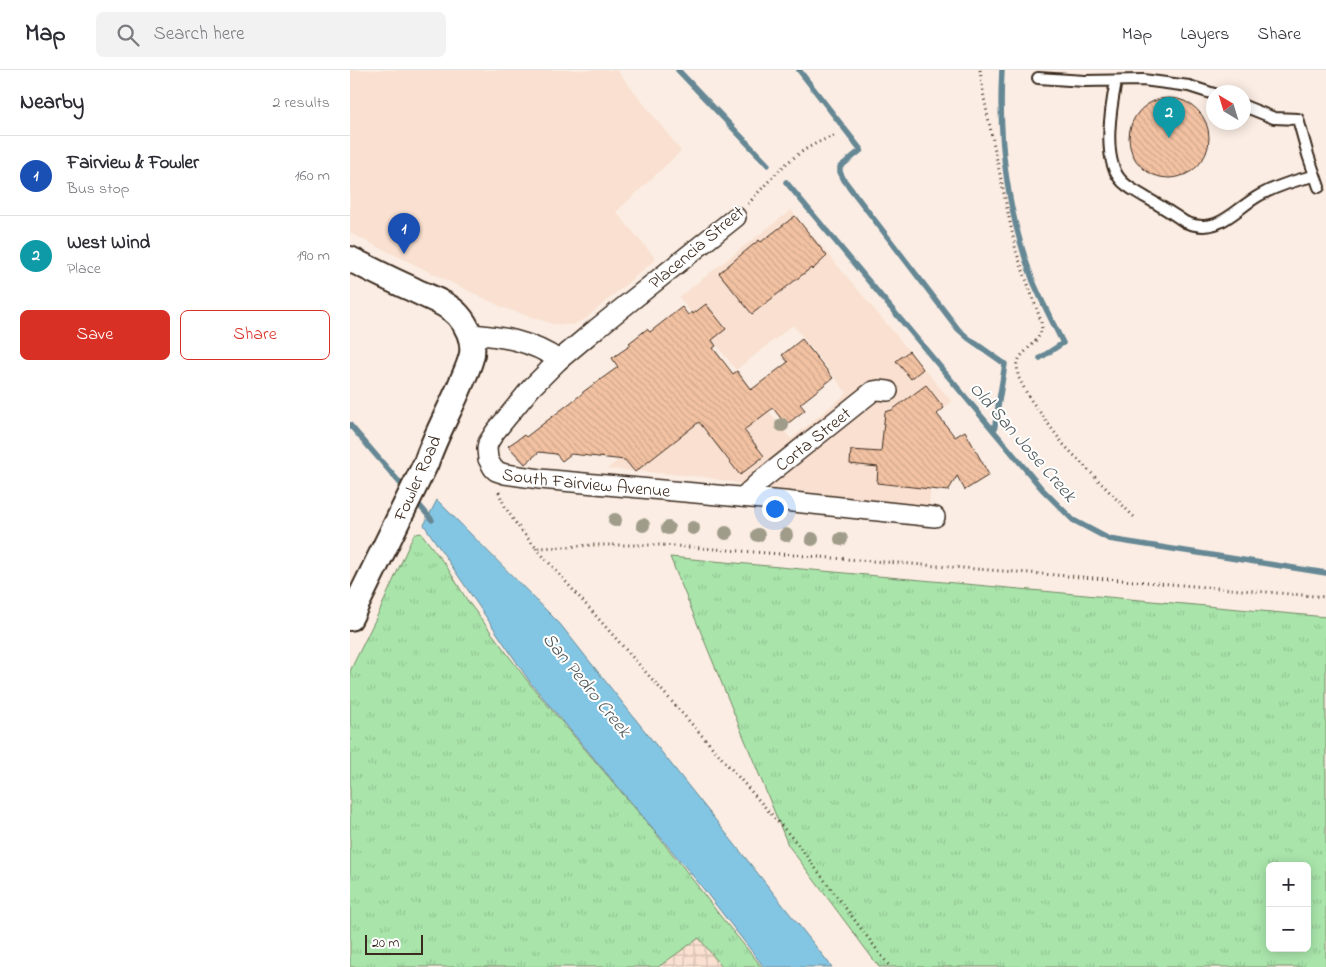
<!DOCTYPE html>
<html lang="en">
<head>
<meta charset="utf-8">
<style>
  :root { --surface:#fff; --page:#f2f2f3; --text:#2b2b33; --muted:#7c7c81; --line:#e1e1e2; --accent:#d93025 }
  body { margin:0; font-family:"Indie Flower",sans-serif; background:var(--page); color:var(--text) }
  .controls { position:absolute; right:15px; bottom:15px; display:grid; overflow:hidden; border-radius:8px; box-shadow:0 2px 12px #0003 }
  .controls button { width:45px; height:45px; display:grid; place-items:center; padding:0; border:0; border-bottom:1px solid var(--line); background:var(--surface); color:var(--text); font:25px sans-serif }
  .compass { position:absolute; left:856px; top:15px; width:45px; height:45px; border-radius:50%; background:var(--surface); box-shadow:0 2px 12px #0003; rotate:322deg }
  .scale { position:absolute; left:15px; bottom:12px; width:58px; box-sizing:border-box; padding-left:5px; border:2px solid #3b2a1e; border-top:0; font-size:14px; line-height:18px; white-space:nowrap; color:#3b2a1e; -webkit-text-stroke:4px #fff; paint-order:stroke }
  .you { position:absolute; left:424px; top:438px; width:18px; height:18px; margin:-12px; border:4px solid #fff; border-radius:50%; background:#1a73e8; box-shadow:0 0 0 8px #1a73e833 }
  .badge { display:grid; place-items:center; width:32px; height:32px; border-radius:50%; background:var(--accent); color:#fff; font-size:16px; font-weight:700 }
  .pin { position:absolute; translate:-50% -41px; filter:drop-shadow(0 1px 2px #0008) }
  .pin::after { content:''; position:absolute; top:26px; width:18px; height:15px; background:inherit; clip-path:polygon(0 0,100% 0,50% 100%) }
  .list { margin:0; padding:0; list-style:none }
  h2 { display:flex; justify-content:space-between; align-items:center; height:65px; margin:0; padding:0 20px; font-size:21px }
  h2 small { font-size:16px; font-weight:400; color:var(--muted) }
  .list li { display:grid; grid-template-columns:32px 1fr auto; gap:15px; align-items:center; box-sizing:border-box; height:80px; padding:0 20px; border-top:1px solid var(--line) }
  .list b { display:block; font-size:19px; white-space:nowrap }
  .list p { margin:0; font-size:16px; white-space:nowrap; color:var(--muted) }
  .list em { font-size:16px; font-style:normal; color:var(--muted) }
  .actions { display:flex; gap:10px; padding:15px 20px }
  .actions a { flex:1; padding:11px 0; border:1px solid var(--accent); border-radius:8px; text-align:center; font-size:18px; color:var(--accent) }
  .actions .main { background:var(--accent); color:#fff }
  .icon { flex:none; width:28px; height:28px; fill:none; stroke:currentColor; stroke-width:2; stroke-linecap:round; stroke-linejoin:round }
  .map { position:relative; flex:none; width:976px; height:897px; overflow:hidden }
  header { display:flex; align-items:center; gap:30px; box-sizing:border-box; height:70px; padding:0 25px; background:var(--surface); border-bottom:1px solid var(--line) }
  header strong { font-size:24px }
  nav { display:flex; gap:28px; margin-inline-start:auto; font-size:18px }
  .search { width:350px; height:45px; background:var(--page); display:flex; align-items:center; gap:12px; box-sizing:border-box; padding:0 18px; border-radius:8px; color:var(--muted); font-size:19px }
  main { display:flex }
  aside { flex:1; background:var(--surface) }
  .map>svg:first-child { display:block }
  .built { fill:#f9e0d0; fill-rule:evenodd }
  .industrial { fill:url(#industrial-grid) }
  .grass { fill:url(#grass-tufts); stroke:#728864; fill-rule:evenodd }
  .water { fill:#83c6e4; stroke:#668895 }
  .lines { fill:none; stroke-linecap:round; stroke-linejoin:round }
  .stream { stroke:#668895; stroke-width:5.5 }
  .building { fill:url(#building-back-hatch); stroke:#3b2a1e }
  .service-casing { stroke:#3b2a1e; stroke-width:14 }
  .minor-casing { stroke:#3b2a1e; stroke-width:22 }
  .tertiary-casing { stroke:#3b2a1e; stroke-width:28 }
  .path { stroke:#3b2a1e; stroke-width:3; stroke-dasharray:1 4; stroke-linecap:butt }
  .service { stroke:#fff; stroke-width:10 }
  .minor { stroke:#fff; stroke-width:19 }
  .tertiary { stroke:#fff; stroke-width:24 }
  .tree { fill:#a09c8a }
  .labels { text-anchor:middle; stroke-width:4; stroke-linejoin:round; paint-order:stroke }
  .street-label { font-size:18px; fill:#3b2a1e; stroke:#fff }
  .water-label { font-size:19px; font-style:italic; fill:#515959; stroke:#fff }
</style>
</head>
<body>
<header>
<strong>Map</strong>
<div class="search"><svg class="icon" aria-label="search" viewBox="0 0 24 24"><circle cx="10" cy="10" r="6"/><path d="M15 15l6 6"/></svg>Search here</div>
<nav><a>Map</a><a>Layers</a><a>Share</a></nav>
</header>
<main>
<aside>
<h2>Nearby<small>2 results</small></h2>
<ul class="list">
<li><span class="badge" style="background:#1a4fb4">1</span><div><b>Fairview &amp; Fowler</b><p>Bus stop</p></div><em>160 m</em></li>
<li><span class="badge" style="background:#0f9aa8">2</span><div><b>West Wind</b><p>Place</p></div><em>190 m</em></li>
</ul>
<div class="actions"><a class="main">Save</a><a>Share</a></div>
</aside>
<div class="map">
<svg width="976" height="897" viewBox="0 0 976 897">
  <defs>
    <pattern id="industrial-grid" width="8" height="8" patternUnits="userSpaceOnUse" patternTransform="scale(1.25)"><rect width="8" height="8" fill="#f9e0d0"/><path d="M0 4h8M4 0v8" fill="none" stroke="#d6c0b2"/></pattern>
    <pattern id="grass-tufts" width="24" height="20" patternUnits="userSpaceOnUse" patternTransform="scale(1.25)"><rect width="24" height="20" fill="#a9e5ab"/><path d="M3 7l-1-3M5 7V3M7 7l1-3M15 17l-1-3M17 17v-4M19 17l1-3" fill="none" stroke="#92c593"/></pattern>
    <pattern id="building-back-hatch" width="6" height="6" patternUnits="userSpaceOnUse" patternTransform="scale(1.25)"><rect width="6" height="6" fill="#f3c2a3"/><path d="M-1 5l2 2M0 0l6 6M5-1l2 2" fill="none" stroke="#d1a78c"/></pattern>
  </defs>
  <rect width="100%" height="100%" fill="#fbede3"/>
  <filter id="ink" filterUnits="userSpaceOnUse"><feTurbulence type="fractalNoise" baseFrequency=".02" numOctaves="2"/><feDisplacementMap in="SourceGraphic" scale="10" xChannelSelector="R" yChannelSelector="G"/><feConvolveMatrix kernelMatrix="1 2 1 2 8 2 1 2 1" color-interpolation-filters="sRGB"/></filter>
  <g filter="url(#ink)">
    <path class="built" d="M0 0H267L331 81 266 142 306 189 234 250 222 255 203 254 154 238 4 165 0 162Z
      M441 140 602 332 564 360 583 383 579 436 424 420 355 407 287 401 257 399 386 300 329 227ZM443 255 497 323 441 369 386 300Z"/>
    <path class="industrial" d="M349 867 372 897H308Z"/>
    <path class="grass" d="M71 463 97 497 117 530 179 613 294 749 333 797 371 847 412 897H372L349 868 308 897H0V601L30 540 64 464Z
      M320 487 976 547V897H529L438 775ZM920 796H957V878H920Z"/>
    <path class="water" d="M87 430 210 554 482 897H414L348 812 180 612 74 455Z"/>
    <g class="lines">
      <path class="stream" d="M328 0 418 95
        M449 0 511 80 490 97V102L494 110 608 259 618 268 655 294 644 361
        M652 0C648 71 658 144 683 211 692 232 703 253 713 273L690 288
        M436 112 692 419 723 450 759 469 976 503
        M0 355 56 420
        M64 429 82 450"/>
    </g>
    <path class="building" d="M779 68a40 40 0 1 1 80 0a40 40 0 1 1-80 0Z
      M445 146 477 186 462 200 461 198 402 244 369 203 409 170 411 172Z
      M356 234 376 259 362 270 366 276 363 278 383 304 387 301 401 320 438 292 432 285 452 269 483 308 450 334 455 340 436 355 423 338 394 360 414 386 390 405 349 352 285 402 275 390 221 384 212 391 206 384 189 382 175 394 158 376 174 365 176 367 233 323V322L268 297 262 288 281 275 279 273 297 259 300 262 332 237 338 245 342 242 343 244Z
      M559 281 573 299 561 309 546 291Z
      M576 315 594 338 587 344 605 367 615 361 639 405 615 420 607 406 598 421 527 413 528 397 500 394 501 380 531 382 535 342 542 340Z"/>
    <g class="lines">
      <g class="service-casing">
        <path id="service" d="M688 8 735 11 793 10 839 16 864 24
          M766 11C761 37 752 87 770 109 776 117 787 122 795 127 809 135 822 143 835 152 869 166 883 140 910 125 927 116 945 110 964 106
          M894 36 924 48 948 49 958 85 969 117"/>
      </g>
      <g class="minor-casing">
        <g id="minor">
          <path id="s1" d="M386 147 246 259 209 290 181 318 145 362 138 373 137 379 138 389 143 398 146 401 155 404 190 409 434 431 585 447"/>
          <path d="M119 264C152 266 181 271 209 290"/>
          <path id="s2" d="M393 427 409 412 523 321 529 320 538 321"/>
        </g>
      </g>
      <g class="tertiary-casing">
        <path id="tertiary" d="M0 189C20 199 41 210 62 219 77 227 96 232 108 245 117 255 124 270 122 284 120 295 114 306 110 316 99 342 85 366 76 393L0 548"/>
      </g>
      <path class="path" d="M630 0 634 28 666 181 691 251 692 259 688 268 670 287 667 294 668 306 678 326 713 374 784 447
        M398 134C425 104 445 79 484 66
        M149 422C156 444 172 461 186 478L217 477 241 475H312L784 511 976 527
        M186 478 445 771 540 897"/>
      <use href="#service" class="service"/>
      <use href="#minor" class="minor"/>
      <use href="#tertiary" class="tertiary"/>
    </g>
    <g class="tree">
      <circle cx="432" cy="355" r="7"/>
      <circle cx="265" cy="450" r="7"/>
      <circle cx="293" cy="455" r="7"/>
      <circle cx="318" cy="458" r="7"/>
      <circle cx="343" cy="458" r="7"/>
      <circle cx="376" cy="463" r="7"/>
      <circle cx="408" cy="465" r="7"/>
      <circle cx="436" cy="465" r="7"/>
      <circle cx="462" cy="469" r="7"/>
      <circle cx="491" cy="469" r="7"/>
    </g>
  </g>
  <g class="labels">
    <g class="street-label">
      <text transform="translate(346 177) rotate(-40)" y="6">Placencia Street</text>
      <text dy="6" stroke="none"><textPath href="#s2" startOffset="91">Corta Street</textPath></text>
      <text transform="translate(67 408) rotate(-66)" y="6">Fowler Road</text>
      <text dy="6" stroke="none"><textPath href="#s1" startOffset="459">South Fairview Avenue</textPath></text>
    </g>
    <g class="water-label">
      <text transform="translate(674 371) rotate(49)" y="7">Old San Jose Creek</text>
      <text transform="translate(238 614) rotate(51)" y="7">San Pedro Creek</text>
    </g>
  </g>
</svg>
<div class="controls">
<button>+</button>
<button>−</button>
</div>
<svg class="compass" viewBox="-18 -18 36 36"><path d="M0-13l5 13h-10z" fill="#e53935"/><path d="M0 13l5-13h-10z" fill="#7c7c81"/></svg>
<div class="scale">20 m</div>
<div class="you"></div>
<div class="pin badge" style="left:54px;top:184px;background:#1a4fb4">1</div>
<div class="pin badge" style="left:819px;top:68px;background:#0f9aa8">2</div>
</div>
</main>
</body>
</html>
